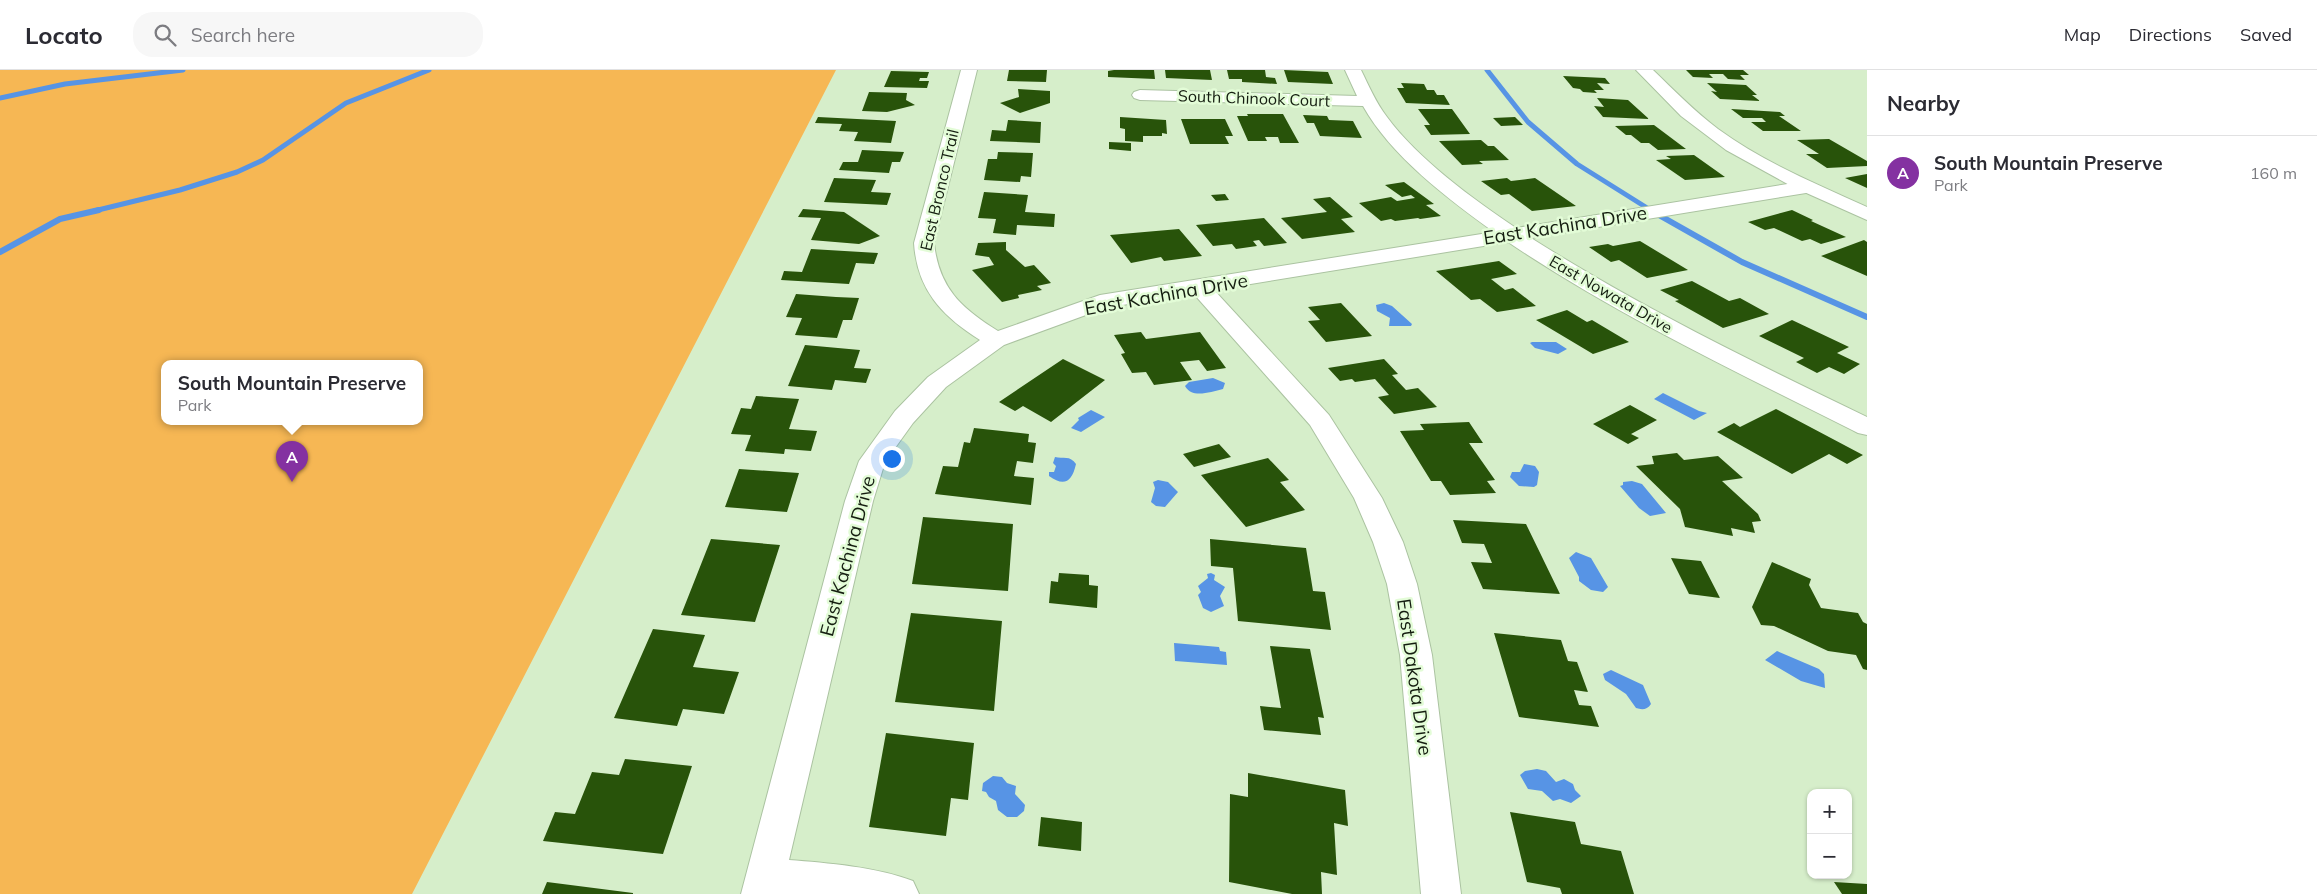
<!DOCTYPE html>
<html lang="en">
<head>
<meta charset="utf-8">
<style>
  :root { --surface:#fff; --page:#f7f7f7; --text:#2b2b33; --muted:#7c7c81; --line:#e1e1e2; --accent:#8431a1 }
  body { margin:0; font-family:Mulish,sans-serif; background:var(--page); color:var(--text) }
  .controls { position:absolute; right:15px; bottom:15px; display:grid; overflow:hidden; border-radius:10px; box-shadow:0 1px 4px #0004 }
  .controls button { width:45px; height:45px; display:grid; place-items:center; padding:0; border:0; border-bottom:1px solid var(--line); background:var(--surface); color:var(--text); font:25px sans-serif }
  .you { position:absolute; left:891px; top:388px; width:18px; height:18px; margin:-12px; border:4px solid #fff; border-radius:50%; background:#1a73e8; box-shadow:0 0 0 8px #1a73e833 }
  .badge { display:grid; place-items:center; width:32px; height:32px; border-radius:50%; background:var(--accent); color:#fff; font-size:16px; font-weight:700 }
  .pin { position:absolute; translate:-50% -41px; filter:drop-shadow(0 1px 2px #0008) }
  .pin::after { content:''; position:absolute; top:26px; width:18px; height:15px; background:inherit; clip-path:polygon(0 0,100% 0,50% 100%) }
  .popup { position:absolute; left:161px; top:290px; width:262px; height:65px; box-sizing:border-box; display:grid; place-content:center; border-radius:10px; background:var(--surface); filter:drop-shadow(0 1px 4px #0005); font-size:16px; white-space:nowrap; color:var(--muted) }
  .popup b { font-size:19px; color:var(--text) }
  .popup::after { content:''; position:absolute; left:50%; top:100%; margin-left:-10px; border:10px solid transparent; border-top-color:var(--surface) }
  .list { margin:0; padding:0; list-style:none }
  h2 { display:flex; justify-content:space-between; align-items:center; height:65px; margin:0; padding:0 20px; font-size:21px }
  h2 small { font-size:16px; font-weight:400; color:var(--muted) }
  .list li { display:grid; grid-template-columns:32px 1fr auto; gap:15px; align-items:center; box-sizing:border-box; height:75px; padding:0 20px; border-top:1px solid var(--line) }
  .list b { display:block; font-size:19px; white-space:nowrap }
  .list p { margin:0; font-size:16px; white-space:nowrap; color:var(--muted) }
  .list em { font-size:16px; font-style:normal; color:var(--muted) }
  .icon { flex:none; width:28px; height:28px; fill:none; stroke:currentColor; stroke-width:2; stroke-linecap:round; stroke-linejoin:round }
  .map { position:relative; flex:none; width:1867px; height:824px; overflow:hidden }
  header { display:flex; align-items:center; gap:30px; box-sizing:border-box; height:70px; padding:0 25px; background:var(--surface); border-bottom:1px solid var(--line) }
  header strong { font-size:24px }
  nav { display:flex; gap:28px; margin-inline-start:auto; font-size:18px }
  .search { width:350px; height:45px; background:var(--page); display:flex; align-items:center; gap:12px; box-sizing:border-box; padding:0 18px; border-radius:20px; color:var(--muted); font-size:19px }
  main { display:flex }
  aside { flex:1; background:var(--surface) }
  .map>svg:first-child { display:block }
  .green { fill:#f6b754; fill-rule:evenodd }
  .water { fill:#5794e5 }
  .lines { fill:none; stroke-linecap:round; stroke-linejoin:round }
  .stream-far1 { stroke:#5794e5; stroke-width:5 }
  .stream { stroke:#5794e5; stroke-width:6 }
  .building { fill:#28530a }
  .minor-casing { stroke:#abc3a1; stroke-width:2 }
  .tertiary-casing { stroke:#abc3a1; stroke-width:2 }
  .minor { fill:#fff; fill-rule:evenodd }
  .tertiary { fill:#fff; fill-rule:evenodd }
  .labels { text-anchor:middle; stroke-width:5; stroke-linejoin:round; paint-order:stroke }
  .far-street-label { font-size:16px; fill:#141d10; stroke:#e3fcd7 }
  .street-label { font-size:19px; fill:#141d10; stroke:#e3fcd7 }
</style>
</head>
<body>
<header>
<strong>Locato</strong>
<div class="search"><svg class="icon" aria-label="search" viewBox="0 0 24 24"><circle cx="10" cy="10" r="6"/><path d="M15 15l6 6"/></svg>Search here</div>
<nav><a>Map</a><a>Directions</a><a>Saved</a></nav>
</header>
<main>
<div class="map">
<svg width="1867" height="824" viewBox="0 0 1867 824">
  <rect width="100%" height="100%" fill="#d6eeca"/>
  <path class="green" d="M0 0H836L412 824H0ZM164 293H420V351H164Z"/>
  <path class="water" d="M1384 233 1392 236 1412 254 1411 256H1389L1390 248 1377 241 1376 235Z
    M1532 272H1556L1567 279 1558 284 1535 278 1530 273Z
    M1213 308 1225 313 1223 319C1210 322 1192 329 1185 316L1189 312Z
    M1663 323 1699 341 1707 343 1694 350 1654 329Z
    M1091 340 1105 347 1081 362 1071 358 1079 350 1078 348Z
    M1055 387C1063 389 1070 385 1076 394 1072 412 1064 417 1049 406V402H1054L1056 396 1053 393Z
    M1524 394 1535 396 1539 402 1537 415 1534 417 1519 416 1510 407 1512 402H1520Z
    M1158 410 1168 412 1178 422 1165 437 1156 436 1151 432 1155 418 1153 412Z
    M1632 411 1642 414 1666 443 1650 446 1639 438 1620 416 1623 415V412Z
    M1576 482 1591 488 1608 517 1603 522 1591 520 1579 511V507L1569 488Z
    M1211 503 1215 505 1214 510 1225 517 1220 526 1224 536 1211 542 1203 538 1198 525 1201 522 1198 516 1208 508 1207 504Z
    M1174 573 1219 577 1220 581 1226 582 1227 595 1175 591Z
    M1777 581 1819 599 1824 604 1825 618 1801 611 1765 590Z
    M1611 600 1643 615 1651 634C1647 640 1642 640 1636 638L1626 624 1605 610 1603 604Z
    M1537 699 1546 701 1556 712 1564 709 1573 714 1575 720 1581 726 1571 733 1560 729 1553 731 1542 721 1528 719 1520 705 1525 701Z
    M993 706 1002 707 1007 713 1016 716 1015 724 1025 735 1024 741 1017 747H1007L998 740 996 731 989 727 986 722 982 721 983 713Z"/>
  <g class="lines">
    <path class="stream-far1" d="M1487 0 1528 52 1577 94 1652 141
      M0 28 65 14 183 0
      M94 141 180 120 237 102 263 90 346 33 429 0"/>
    <path class="stream" d="M1650 140 1742 192 1867 247
      M0 182 60 149 99 140"/>
  </g>
  <path class="building" d="M1009 0H1047L1046 12 1007 11Z
    M1114 0H1154L1155 9 1108 7V1Z
    M1165 0H1210L1212 10 1166 8Z
    M1227 0H1265L1266 7 1275 8 1277 14 1242 12V9H1229Z
    M1284 0 1328 2 1333 14 1288 12Z
    M1686 0H1743L1749 5H1740L1745 10 1728 9 1723 4H1709L1713 8 1693 7Z
    M891 1 929 2 927 8H920L919 11H929L927 18 884 17Z
    M1563 6 1605 8 1610 14 1597 13 1604 20H1594L1597 23 1583 22 1580 19 1573 18Z
    M1401 13 1424 14 1427 20H1434L1437 25H1444L1450 35 1406 33 1397 18H1404Z
    M1707 13 1746 15 1757 25H1752L1760 31 1720 29 1711 21 1717 22Z
    M1018 19 1050 21V33L1020 43 1000 33 1019 27Z
    M869 22 907 23 906 30 915 35 887 42 862 41Z
    M1597 28 1628 30 1649 49 1603 47 1594 36 1604 37Z
    M1418 39H1452L1470 64 1431 65 1424 55H1430Z
    M1731 39 1780 42 1785 46H1779L1801 61H1763L1751 52H1766L1762 48H1743Z
    M1247 44H1283L1299 73H1280L1278 67H1265L1267 71H1248L1237 46H1248Z
    M1303 45 1327 46 1329 50 1353 51 1362 68 1320 66 1314 53H1307Z
    M818 47 896 51 891 73 854 71 858 62 839 61 842 54 815 53Z
    M1120 47 1166 50 1167 64 1162 63V66H1143V72L1125 71V59L1120 58Z
    M1515 47 1523 55 1501 56 1493 48Z
    M1181 49H1225L1233 66H1225L1229 74H1190Z
    M1008 50 1041 52 1040 73 990 71 992 60 1006 61Z
    M1654 55 1686 79 1658 80 1649 73H1641L1631 65H1626L1615 56Z
    M1829 69 1867 91V96L1827 98 1806 84H1819L1797 70Z
    M1481 70 1488 76H1494L1509 90 1479 91 1483 94 1462 95 1439 71Z
    M1109 72 1131 73V81L1109 79Z
    M862 80 904 82 900 92H892L889 103 839 100 843 92H858Z
    M998 82 1033 83 1031 107 1021 106 1020 112 984 110 988 89H997Z
    M1694 85 1725 107 1685 110 1656 90 1671 89 1666 86Z
    M1867 104V118L1845 108Z
    M834 108 876 110 871 122 891 123 887 135 824 132Z
    M1507 108 1511 111 1535 108 1576 136 1532 141 1509 124 1501 125 1481 111Z
    M1404 112 1434 134 1426 135 1441 146 1420 149 1418 148 1395 151 1391 149 1381 151 1359 133 1391 127 1397 131 1415 128 1411 125 1402 127 1385 115Z
    M984 122 1028 125 1025 142 1055 144 1054 157 1017 155 1016 165 993 163 996 149 978 148Z
    M1225 124 1229 130 1216 131 1211 125Z
    M1330 127 1353 147 1341 149 1355 162 1302 169 1281 148 1327 142 1313 129Z
    M803 139 844 142 880 166 859 174 811 170 821 148 798 147Z
    M1792 140 1813 150 1811 151 1846 167 1821 174 1810 169 1802 171 1774 158 1765 160 1748 152Z
    M1264 148 1287 173 1264 176 1259 170 1253 171 1257 176 1236 179 1232 174 1213 176 1196 155Z
    M1179 159 1202 186 1164 191 1161 187 1131 193 1110 165Z
    M1864 170 1867 172V206L1821 186Z
    M1640 171 1688 200 1647 208 1619 190 1611 192 1589 177 1608 174 1613 176Z
    M1006 172V180L1025 197 1034 195 1051 213 1037 216 1042 220 1018 225 1019 228 1002 232 972 200 994 195 989 187 975 185 978 173Z
    M811 179 878 183 874 194 856 193 849 214 781 210 784 201 802 202Z
    M1499 191 1517 204 1491 209 1505 220 1513 218 1536 236 1497 242 1480 229 1471 230 1436 201Z
    M1692 211 1729 231 1740 228 1769 244 1723 258 1675 231 1679 230 1660 220Z
    M796 224 836 227 859 228 852 250H843L837 268 795 265 802 248 786 247Z
    M1341 233 1372 266 1326 272 1308 251 1320 250 1308 237Z
    M1567 240 1587 252 1592 250 1629 272 1593 284 1536 250Z
    M1792 250 1849 277 1837 283 1860 294 1844 304 1829 297 1817 303 1796 292 1804 288 1759 266Z
    M1141 262 1146 269 1200 262 1226 298 1207 301 1199 290 1180 292 1192 310 1154 315 1146 302 1132 303 1121 284 1125 283 1114 265Z
    M805 275 860 280 854 298 871 299 866 313 835 310 832 320 788 316Z
    M1063 289 1105 310 1051 352 1023 336 1015 341 999 332Z
    M1384 289 1398 304 1392 305 1406 320 1418 318 1437 337 1394 344 1378 327 1389 325 1375 309 1355 312 1352 309 1340 311 1328 298Z
    M756 326 799 329 789 359 817 361 811 381 785 379 784 384 745 381 751 365 731 364 741 338 751 339Z
    M1630 335 1657 350 1631 364 1639 368 1628 374 1593 354Z
    M1776 339 1863 385 1847 394 1829 384 1792 404 1717 362 1734 353 1740 357Z
    M1469 352 1483 373H1469L1495 410 1487 411 1496 423 1450 425 1441 411H1431L1400 361 1424 360 1420 354Z
    M974 358 1029 364 1028 372 1036 373 1033 393 1017 391 1014 406 1034 408 1031 435 935 424 943 396 958 397 964 372 970 373Z
    M1219 374 1231 387 1194 397 1183 384Z
    M1677 383 1684 390 1718 386 1743 408 1722 411 1758 444 1761 451 1752 452 1755 463 1731 458 1733 466 1685 457 1680 439 1636 396 1654 394 1652 386Z
    M1268 388 1289 410 1280 412 1305 440 1246 457 1201 405Z
    M739 399 799 403 787 442 725 437Z
    M923 447 1013 454 1008 521 912 514Z
    M1453 450 1526 454 1560 524 1483 519 1471 492 1492 493 1484 474 1462 473Z
    M711 469 780 475 755 552 681 545Z
    M1210 469 1306 478 1313 521 1325 522 1331 560 1238 551 1233 498 1211 496Z
    M1671 488 1701 491 1720 528 1689 524Z
    M1772 492 1811 509 1809 515 1821 538 1858 543 1863 552 1867 554V600L1863 599 1856 585 1828 581 1774 556 1761 555 1752 537Z
    M1059 503 1089 505V515L1098 516 1097 538 1049 533 1051 511 1058 512Z
    M911 543 1002 551 994 641 895 632Z
    M653 559 705 565 693 597 739 602 724 644 683 639 677 656 614 648Z
    M1494 563 1561 570 1568 591 1577 592 1588 622 1574 620 1579 635 1591 636 1599 657 1519 647Z
    M1270 576 1310 579 1324 648 1318 647 1321 665 1264 660 1260 636 1281 638Z
    M886 663 974 673 968 730 951 728 946 766 869 757Z
    M625 689 692 696 663 784 543 771 555 742 575 744 592 702 619 705Z
    M1248 703 1345 720 1348 756 1334 753 1337 805 1321 802 1322 824H1292L1229 812 1230 724 1248 727Z
    M1510 742 1575 752 1581 774 1621 781 1634 824H1562L1560 818 1527 812Z
    M1041 747 1082 752 1081 781 1038 776Z
    M547 812 633 823V824H542Z
    M1834 812 1867 814V824H1842Z"/>
  <g class="lines">
    <g class="minor-casing">
      <path id="minor" d="M961 0H977L934 173C939 218 961 238 998 261L1100 225 1494 162C1448 129 1391 86 1363 36L1140 30 1134 28 1132 25 1134 22 1140 20 1357 26 1345 0H1361C1369 16 1376 33 1387 47 1417 88 1474 130 1516 158L1806 111 1813 113 1815 117 1813 121 1806 123 1531 168C1638 236 1753 292 1867 347V365L1858 363C1739 303 1618 246 1508 172L1214 220 1329 345 1382 428 1403 472 1417 514 1432 585 1461 824H1421L1400 585 1387 514 1373 472 1354 428 1310 355 1193 223 1105 238 1004 275 946 317 913 353 885 392 873 431 789 790C828 793 877 797 913 811L919 824H741L845 431 859 391 895 341 928 307 980 270C942 246 917 220 914 173Z"/>
    </g>
    <g class="tertiary-casing">
      <path id="tertiary" d="M1636 0H1653C1674 20 1694 41 1718 59 1763 92 1816 114 1867 137V150L1793 117 1726 80 1681 46Z"/>
    </g>
    <use href="#minor" class="minor"/>
    <use href="#tertiary" class="tertiary"/>
  </g>
  <g class="labels">
    <g class="far-street-label">
      <text transform="translate(1254 28) rotate(2)" y="6">South Chinook Court</text>
      <text transform="translate(939 120) rotate(-77)" y="6">East Bronco Trail</text>
      <text transform="translate(1611 224) rotate(30)" y="6">East Nowata Drive</text>
    </g>
    <g class="street-label">
      <text transform="translate(1565 155) rotate(-9)" y="7">East Kachina Drive</text>
      <text transform="translate(1166 224) rotate(-10)" y="7">East Kachina Drive</text>
      <text transform="translate(847 486) rotate(-75)" y="7">East Kachina Drive</text>
      <text transform="translate(1415 607) rotate(82)" y="7">East Dakota Drive</text>
    </g>
  </g>
</svg>
<div class="controls">
<button>+</button>
<button>−</button>
</div>
<div class="you"></div>
<div class="pin badge" style="left:292px;top:412px">A</div>
<div class="popup"><b>South Mountain Preserve</b>Park</div>
</div>
<aside>
<h2>Nearby<small></small></h2>
<ul class="list">
<li><span class="badge">A</span><div><b>South Mountain Preserve</b><p>Park</p></div><em>160 m</em></li>
</ul>
</aside>
</main>
</body>
</html>
